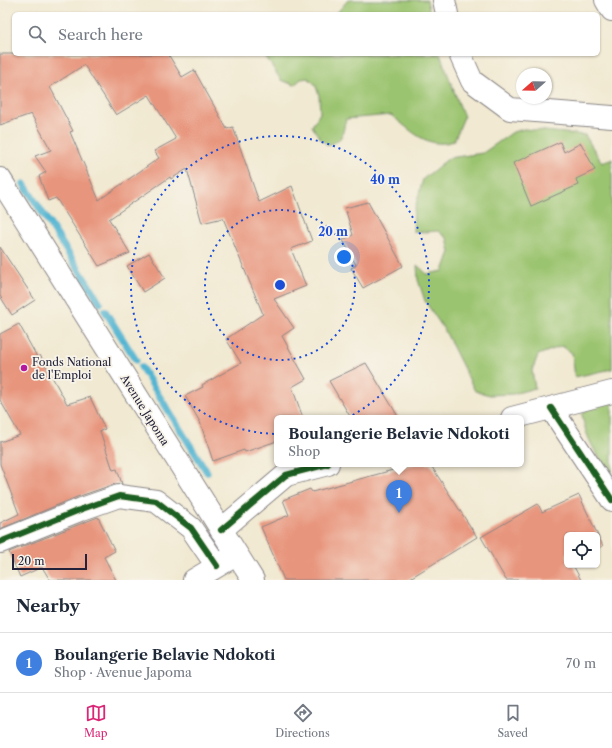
<!DOCTYPE html>
<html lang="en">
<head>
<meta charset="utf-8">
<style>
  :root { --surface:#fff; --page:#f2f2f3; --text:#1f2937; --muted:#747a83; --line:#e0e1e3; --accent:#db2777 }
  body { margin:0; font-family:"Libre Caslon Text",serif; background:var(--page); color:var(--text) }
  .controls { position:absolute; right:12px; bottom:12px; display:grid; overflow:hidden; border-radius:6px; box-shadow:0 1px 3px #0004 }
  .controls button { width:36px; height:36px; display:grid; place-items:center; padding:0; border:0; border-bottom:1px solid var(--line); background:var(--surface); color:var(--text); font:20px sans-serif }
  .compass { position:absolute; left:516px; top:68px; width:36px; height:36px; border-radius:50%; background:var(--surface); box-shadow:0 1px 3px #0004; rotate:250deg }
  .scale { position:absolute; left:12px; bottom:10px; width:75px; box-sizing:border-box; padding-left:4px; border:2px solid #22223b; border-top:0; font-size:11px; line-height:14px; white-space:nowrap; color:#22223b; -webkit-text-stroke:3px #f7f3e8; paint-order:stroke }
  .you { position:absolute; left:344px; top:257px; width:14px; height:14px; margin:-10px; border:3px solid #fff; border-radius:50%; background:#1a73e8; box-shadow:0 0 0 6px #1a73e833 }
  .badge { display:grid; place-items:center; width:26px; height:26px; border-radius:50%; background:var(--accent); color:#fff; font-size:13px; font-weight:700 }
  .pin { position:absolute; translate:-50% -33px; filter:drop-shadow(0 1px 2px #0008) }
  .pin::after { content:''; position:absolute; top:21px; width:14px; height:12px; background:inherit; clip-path:polygon(0 0,100% 0,50% 100%) }
  .popup { position:absolute; left:274px; top:415px; width:250px; height:52px; box-sizing:border-box; display:grid; place-content:center; border-radius:6px; background:var(--surface); filter:drop-shadow(0 1px 3px #0005); font-size:13px; white-space:nowrap; color:var(--muted) }
  .popup b { font-size:15px; color:var(--text) }
  .popup::after { content:''; position:absolute; left:50%; top:100%; margin-left:-8px; border:8px solid transparent; border-top-color:var(--surface) }
  .list { margin:0; padding:0; list-style:none }
  h2 { display:flex; justify-content:space-between; align-items:center; height:52px; margin:0; padding:0 16px; font-size:17px }
  h2 small { font-size:13px; font-weight:400; color:var(--muted) }
  .list li { display:grid; grid-template-columns:26px 1fr auto; gap:12px; align-items:center; box-sizing:border-box; height:60px; padding:0 16px; border-top:1px solid var(--line) }
  .list b { display:block; font-size:15px; white-space:nowrap }
  .list p { margin:0; font-size:13px; white-space:nowrap; color:var(--muted) }
  .list em { font-size:13px; font-style:normal; color:var(--muted) }
  .icon { flex:none; width:22px; height:22px; fill:none; stroke:currentColor; stroke-width:2; stroke-linecap:round; stroke-linejoin:round }
  .map { position:relative; flex:none; width:612px; height:580px; overflow:hidden }
  .search { position:absolute; background:var(--surface); box-shadow:0 1px 3px #0004; left:12px; right:12px; top:12px; height:44px; display:flex; align-items:center; gap:10px; box-sizing:border-box; padding:0 14px; border-radius:6px; color:var(--muted); font-size:15px }
  .sheet { height:112px; background:var(--surface) }
  nav { display:flex; justify-content:space-around; align-items:center; box-sizing:border-box; height:56px; border-top:1px solid var(--line); background:var(--surface); font-size:11px; color:var(--muted) }
  nav a { display:grid; justify-items:center; gap:2px }
  nav .on { color:var(--accent) }
  .map>svg:first-child { display:block }
  .green { fill:#9bc470; stroke:#5e7356 }
  .lines { fill:none; stroke-linecap:round; stroke-linejoin:round }
  .stream { stroke:#52b5d1; stroke-width:7 }
  .building { fill:#e8957d; fill-rule:evenodd }
  .minor-casing { stroke:#8a8686; stroke-width:24 }
  .major-casing { stroke:#8a8686; stroke-width:24 }
  .minor { stroke:#fff; stroke-width:22 }
  .major { stroke:#fff; stroke-width:22 }
  .cycleway-casing { stroke:#f7f3e8; stroke-width:8 }
  .cycleway { stroke:#1b5e20; stroke-width:6 }
  .ring { fill:none; stroke:#1d4ed8; stroke-width:2; stroke-dasharray:2 4 }
  .poi-dot { fill:#b5179e; stroke:#f7f3e8; stroke-width:1.5 }
  .labels { text-anchor:middle; stroke-width:3.5; stroke-linejoin:round; paint-order:stroke }
  .poi-label { font-size:11px; fill:#22223b; stroke:#f7f3e8; text-anchor:start }
  .street-label { font-size:11px; fill:#22223b; stroke:#f7f3e8 }
  .centre { fill:#1d4ed8; stroke:#f7f3e8; stroke-width:2 }
  .ring-label { font-size:12px; text-anchor:middle; font-weight:bold; fill:#1d4ed8; stroke:#f7f3e8; stroke-width:3.5; stroke-linejoin:round; paint-order:stroke }
</style>
</head>
<body>
<div class="map">
<svg width="612" height="580" viewBox="0 0 612 580">
  <rect width="100%" height="100%" fill="#f7f3e8"/>
  <filter id="ink" filterUnits="userSpaceOnUse"><feTurbulence type="fractalNoise" baseFrequency=".025" numOctaves="2"/><feDisplacementMap in="SourceGraphic" scale="8" xChannelSelector="R" yChannelSelector="G"/><feConvolveMatrix kernelMatrix="1 2 1 2 8 2 1 2 1" color-interpolation-filters="sRGB"/></filter>
  <filter id="wash" filterUnits="userSpaceOnUse"><feTurbulence type="fractalNoise" baseFrequency=".012" numOctaves="4" result="noise"/><feDisplacementMap in="SourceGraphic" scale="16" xChannelSelector="R" yChannelSelector="G"/><feGaussianBlur stdDeviation="0.9" result="paint"/><feColorMatrix in="noise" values="0 0 0 0 0 0 0 0 0 0 0 0 0 0 0 0 0 1.4 0 .05"/><feComposite in="paint" operator="in"/></filter>
  <g filter="url(#wash)">
    <rect width="100%" height="100%" fill="#f1e9d1"/>
    <path class="green" d="M348 0H427L430 14H336Z
      M264 54H440L464 117 454 141C427 150 411 130 391 115L346 119C342 134 344 141 327 145L319 137 312 126 320 113 319 95 315 84 308 78 301 79 294 85 281 80Z
      M524 129 585 135 602 163 612 159V369L575 377 572 353 562 346 538 355 532 371 535 388 513 394 490 395 475 391 445 331 425 301 418 280 417 265 427 274 443 271 450 252 447 238 438 231 425 232 413 231 414 212 423 179 449 158 483 153 513 132Z
      M612 402V475C597 457 585 437 582 414L591 406Z"/>
    <g class="lines">
      <path class="stream" d="M24 184 100 303
        M105 311 136 360
        M141 367 207 472"/>
    </g>
    <g id="blocks">
      <path class="building" d="M0 54H168L182 77 194 70 227 129 233 127 259 202 292 186 312 241 291 249 306 286 274 299 294 328 282 336 306 379 292 387 303 418H277V441L245 452 244 450 213 461 200 422 185 396 203 387 202 385 241 363 226 339 263 314 223 218 202 223 187 169 171 179 170 177 109 219 130 253 99 266 56 198 48 201 39 176 46 172 35 156 51 150 31 114 0 125ZM84 65 116 115 149 95 176 139 154 151 159 158 99 200 70 132 73 131 50 87Z
        M560 142 564 152 581 143 595 170 576 179 578 185 531 206 513 163Z
        M368 202 403 266 363 288 351 268 356 265 343 240 353 235 345 208Z
        M0 247 35 300 12 315 0 296Z
        M149 253 165 278 143 292 127 266Z
        M19 324 37 357 40 355 67 404 90 397 105 429 100 431 113 470 117 469 122 484H115L77 497 0 529V523L19 514 0 464V442L20 435 0 400V334Z
        M366 363 399 418H351L329 381Z
        M415 464H430L477 537 407 580H284L261 527 289 515 283 500 310 489 312 492Z
        M579 495 603 546 597 549V535H567V565H573L581 580H506L481 537 538 504 542 512Z
        M98 517 115 551 104 557 116 580H50L42 567 20 577 9 552Z"/>
    </g>
  </g>
  <g filter="url(#ink)">
    <use href="#blocks" fill-opacity="0" stroke="#8a8686" stroke-width="1"/>
    <g class="lines">
      <g class="minor-casing">
        <path id="minor" d="M444 0 447 14
          M606 0 612 10
          M460 54 472 81 510 109 612 117
          M551 408 612 500
          M512 418 612 392
          M221 530 286 475 328 464
          M0 542 82 509 119 496 156 501 191 528 217 566
          M194 580 229 559"/>
      </g>
      <g class="major-casing">
        <path id="major" d="M0 179 253 580"/>
      </g>
      <use href="#minor" class="minor"/>
      <use href="#major" class="major"/>
      <g class="cycleway-casing">
        <path id="cycleway" d="M551 408 612 500
          M221 530 286 475 328 464
          M0 542 82 509 119 496 156 501 191 528 217 566"/>
      </g>
      <use href="#cycleway" class="cycleway"/>
    </g>
  </g>
  <g class="ring">
    <circle cx="280" cy="285" r="75"/>
    <circle cx="280" cy="285" r="149"/>
  </g>
  <circle class="poi-dot" cx="24" cy="368" r="4"/>
  <g class="labels">
    <g class="poi-label">
      <text x="32" y="366">Fonds National<tspan x="32" dy="13">de l'Emploi</tspan></text>
    </g>
    <g class="street-label">
      <text transform="translate(145 410) rotate(58)" y="4">Avenue Japoma</text>
    </g>
  </g>
  <circle cx="280" cy="285" r="6" class="centre"/>
  <g class="ring-label">
    <text x="385" y="184">40 m</text>
    <text x="333" y="236">20 m</text>
  </g>
</svg>
<div class="controls">
<button><svg class="icon" aria-label="locate" viewBox="0 0 24 24"><circle cx="12" cy="12" r="6"/><path d="M12 2v4M12 18v4M2 12h4M18 12h4"/></svg></button>
</div>
<svg class="compass" viewBox="-18 -18 36 36"><path d="M0-13l5 13h-10z" fill="#e53935"/><path d="M0 13l5-13h-10z" fill="#747a83"/></svg>
<div class="scale">20 m</div>
<div class="you"></div>
<div class="pin badge" style="left:399px;top:513px;background:#3f7fe0">1</div>
<div class="popup"><b>Boulangerie Belavie Ndokoti</b>Shop</div>
<div class="search"><svg class="icon" aria-label="search" viewBox="0 0 24 24"><circle cx="10" cy="10" r="6"/><path d="M15 15l6 6"/></svg>Search here</div>
</div>
<section class="sheet">
<h2>Nearby<small></small></h2>
<ul class="list">
<li><span class="badge" style="background:#3f7fe0">1</span><div><b>Boulangerie Belavie Ndokoti</b><p>Shop · Avenue Japoma</p></div><em>70 m</em></li>
</ul>
</section>
<nav>
<a class="on"><svg class="icon" aria-label="map" viewBox="0 0 24 24"><path d="M3 6l6-2 6 2 6-2v14l-6 2-6-2-6 2zM9 4v14M15 6v14"/></svg>Map</a>
<a><svg class="icon" aria-label="directions" viewBox="0 0 24 24"><path d="M12 3l9 9-9 9-9-9zM9 14v-3h6M13 9l2 2-2 2"/></svg>Directions</a>
<a><svg class="icon" aria-label="saved" viewBox="0 0 24 24"><path d="M7 4h10v16l-5-4-5 4z"/></svg>Saved</a>
</nav>
</body>
</html>
